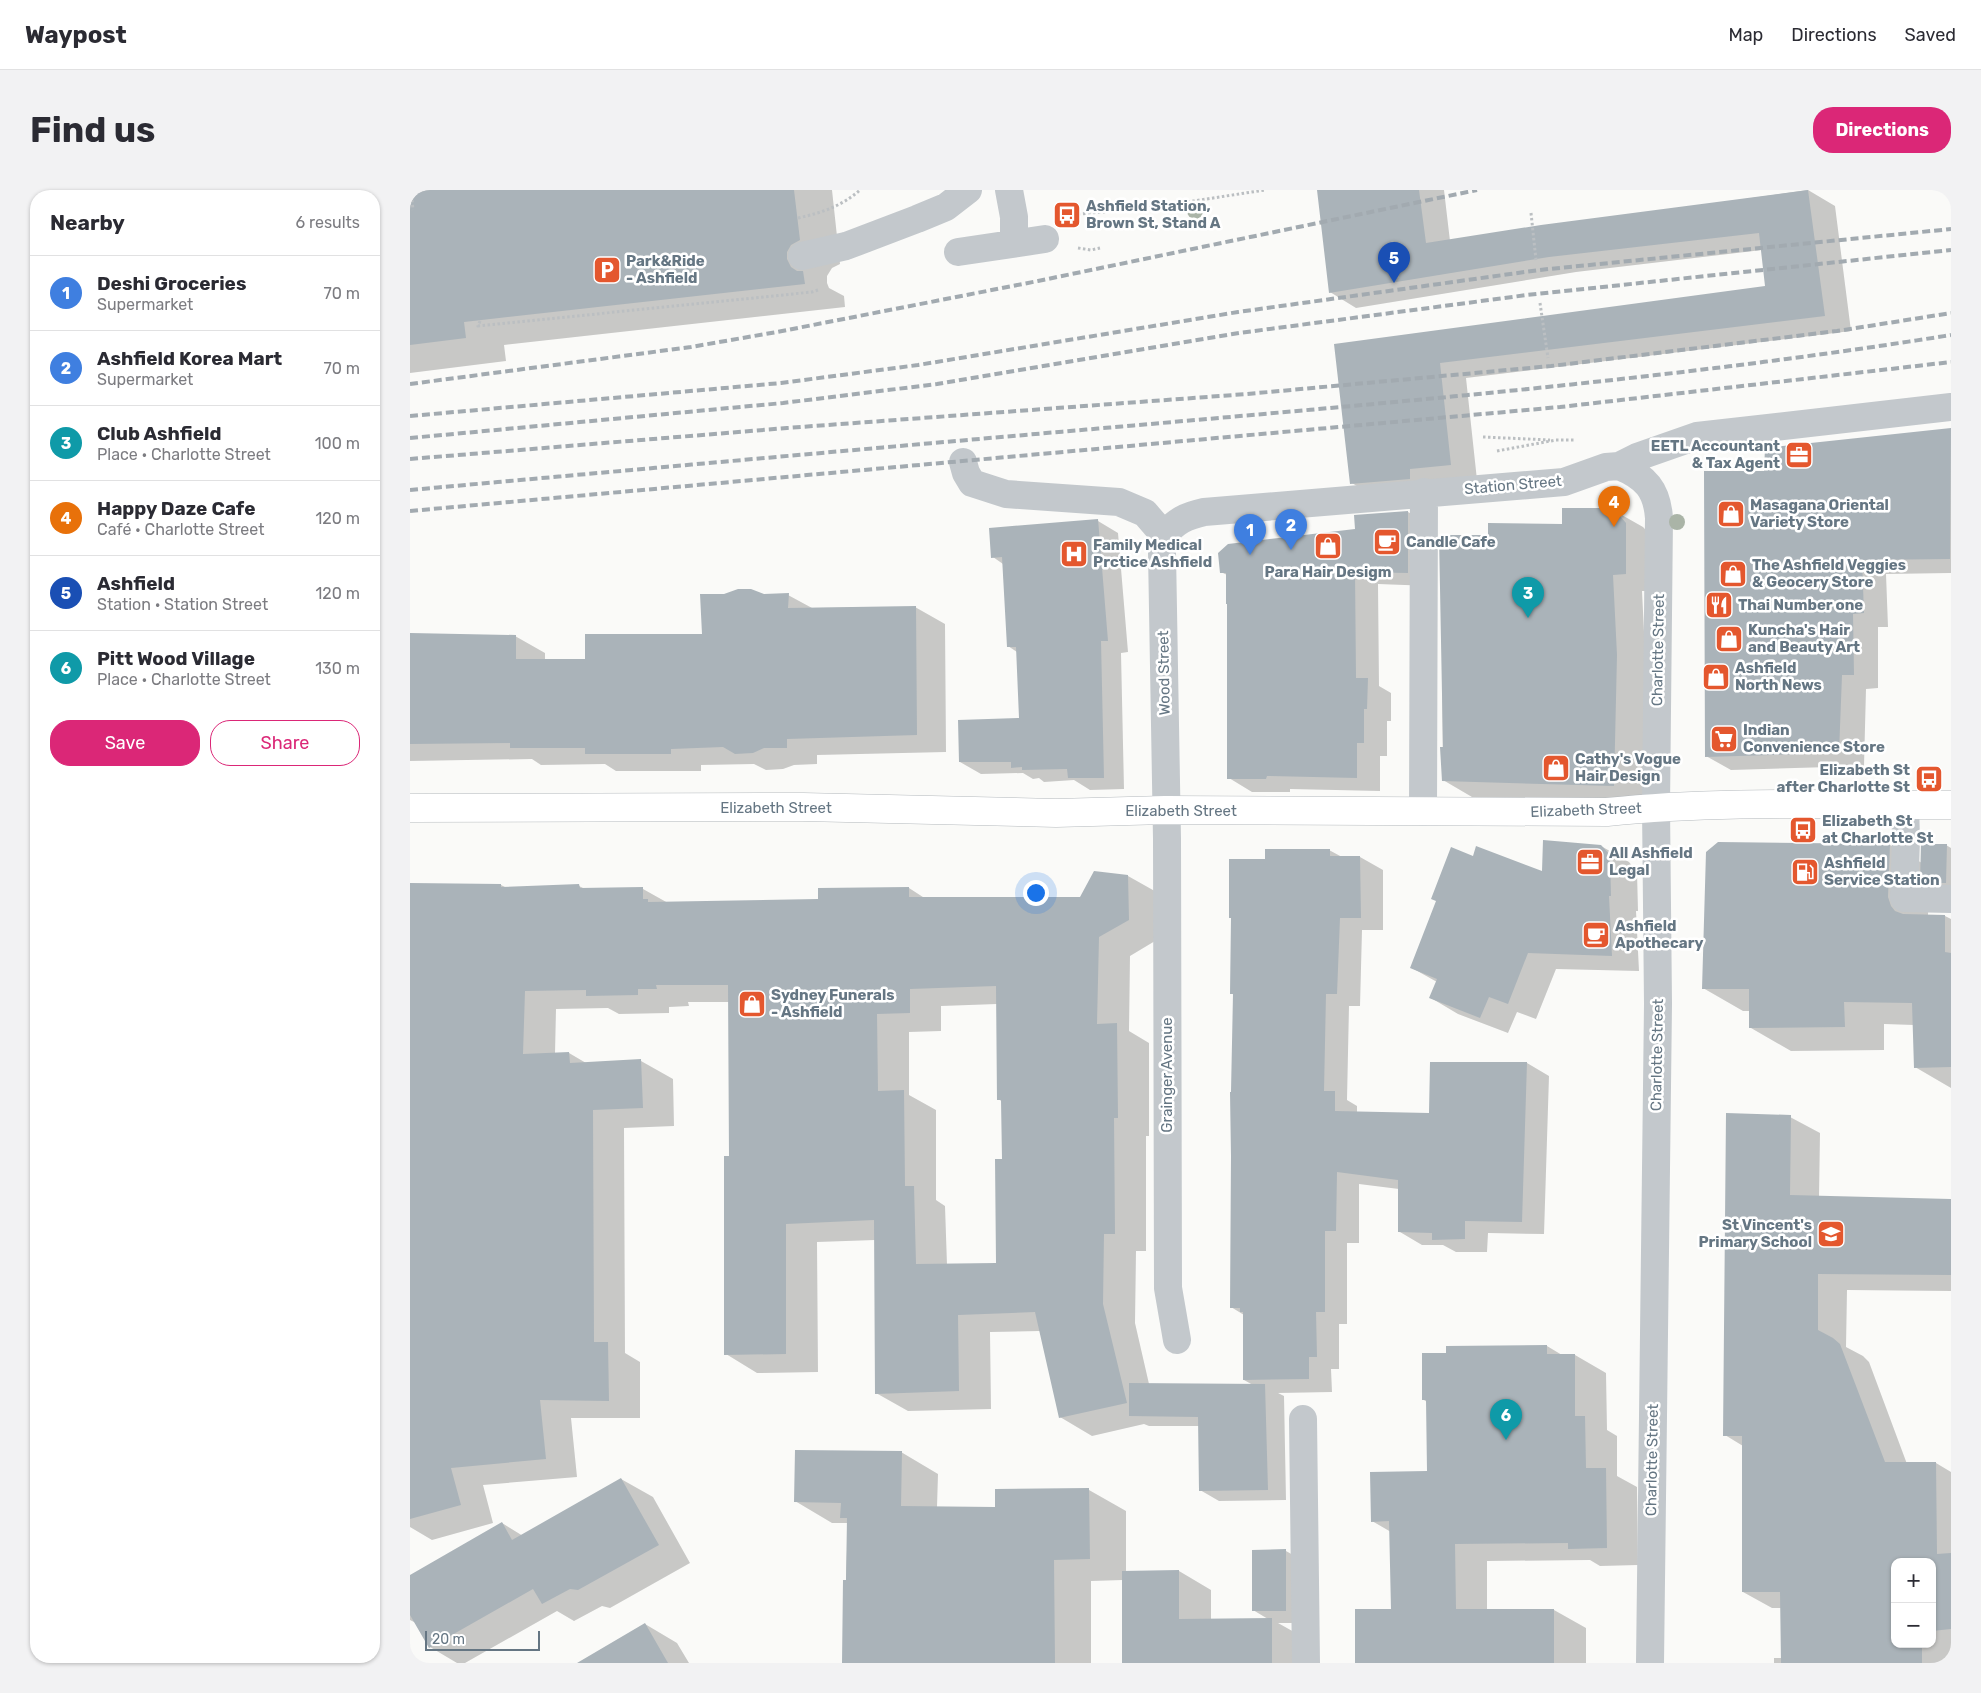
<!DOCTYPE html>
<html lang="en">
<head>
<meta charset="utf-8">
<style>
  :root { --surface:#fff; --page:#f2f2f3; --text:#2b2b33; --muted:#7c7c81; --line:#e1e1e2; --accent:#db2777 }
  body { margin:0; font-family:Rubik,sans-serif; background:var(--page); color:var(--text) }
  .controls { position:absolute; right:15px; bottom:15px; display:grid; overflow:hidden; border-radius:10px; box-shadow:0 1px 4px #0004 }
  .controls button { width:45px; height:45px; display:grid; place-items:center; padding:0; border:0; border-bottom:1px solid var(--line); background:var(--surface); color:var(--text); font:25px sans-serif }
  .scale { position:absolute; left:15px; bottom:12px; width:115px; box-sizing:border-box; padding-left:5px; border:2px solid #657683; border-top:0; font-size:14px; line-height:18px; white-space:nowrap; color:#657683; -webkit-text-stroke:4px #fff; paint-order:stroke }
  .you { position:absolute; left:625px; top:702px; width:18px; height:18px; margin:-12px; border:4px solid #fff; border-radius:50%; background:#1a73e8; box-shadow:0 0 0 8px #1a73e833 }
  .badge { display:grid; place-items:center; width:32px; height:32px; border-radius:50%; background:var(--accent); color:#fff; font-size:16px; font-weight:700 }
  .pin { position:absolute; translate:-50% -41px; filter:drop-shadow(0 1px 2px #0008) }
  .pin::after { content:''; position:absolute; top:26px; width:18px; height:15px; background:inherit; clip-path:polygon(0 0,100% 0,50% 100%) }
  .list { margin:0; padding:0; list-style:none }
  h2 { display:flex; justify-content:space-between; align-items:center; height:65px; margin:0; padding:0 20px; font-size:21px }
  h2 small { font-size:16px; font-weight:400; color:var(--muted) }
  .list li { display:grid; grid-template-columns:32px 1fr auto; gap:15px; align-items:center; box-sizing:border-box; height:75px; padding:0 20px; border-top:1px solid var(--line) }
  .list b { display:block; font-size:19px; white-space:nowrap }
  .list p { margin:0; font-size:16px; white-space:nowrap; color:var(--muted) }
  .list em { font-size:16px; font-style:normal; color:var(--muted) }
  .actions { display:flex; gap:10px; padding:15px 20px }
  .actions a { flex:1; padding:11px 0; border:1px solid var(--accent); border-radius:20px; text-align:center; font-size:18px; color:var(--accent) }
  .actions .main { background:var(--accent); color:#fff }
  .map { position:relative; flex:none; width:1541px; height:1473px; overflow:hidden; border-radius:20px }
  header { display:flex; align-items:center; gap:30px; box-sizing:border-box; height:70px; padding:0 25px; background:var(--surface); border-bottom:1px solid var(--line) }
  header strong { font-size:24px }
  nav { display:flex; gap:28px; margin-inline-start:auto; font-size:18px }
  .intro { display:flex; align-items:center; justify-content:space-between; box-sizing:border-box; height:120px; padding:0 30px }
  h1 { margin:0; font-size:35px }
  .button { padding:12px 22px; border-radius:20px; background:var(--accent); color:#fff; font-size:18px; font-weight:700 }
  main { display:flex; gap:30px; padding:0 30px }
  aside { flex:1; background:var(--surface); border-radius:20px; box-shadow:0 1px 4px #0004 }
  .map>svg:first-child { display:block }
  .shadow { fill:#0003; fill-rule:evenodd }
  .building { fill:#aab3b9; fill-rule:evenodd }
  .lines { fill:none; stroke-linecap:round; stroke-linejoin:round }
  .major-casing { stroke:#b5babe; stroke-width:29 }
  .path { stroke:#bbbfc2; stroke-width:3; stroke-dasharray:2.5 2.5; stroke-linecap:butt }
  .minor { stroke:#c3c8cc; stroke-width:28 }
  .major { stroke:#fff; stroke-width:28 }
  .rail { stroke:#a2aab0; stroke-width:4; stroke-dasharray:8 4; stroke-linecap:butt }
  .tree { fill:#aab4a7 }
  .labels { text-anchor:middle; stroke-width:5; stroke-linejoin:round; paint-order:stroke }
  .poi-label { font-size:15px; font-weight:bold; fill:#657683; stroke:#fff; text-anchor:start }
  .street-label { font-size:15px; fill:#657683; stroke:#fff }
</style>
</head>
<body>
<header>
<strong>Waypost</strong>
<nav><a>Map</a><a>Directions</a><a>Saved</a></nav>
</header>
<div class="intro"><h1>Find us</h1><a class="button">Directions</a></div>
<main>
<aside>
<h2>Nearby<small>6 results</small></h2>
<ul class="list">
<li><span class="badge" style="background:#3f7fe0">1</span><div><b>Deshi Groceries</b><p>Supermarket</p></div><em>70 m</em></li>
<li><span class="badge" style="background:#3f7fe0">2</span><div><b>Ashfield Korea Mart</b><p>Supermarket</p></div><em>70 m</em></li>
<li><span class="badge" style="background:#0f9aa8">3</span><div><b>Club Ashfield</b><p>Place · Charlotte Street</p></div><em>100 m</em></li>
<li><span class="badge" style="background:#e8710a">4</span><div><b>Happy Daze Cafe</b><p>Café · Charlotte Street</p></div><em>120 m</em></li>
<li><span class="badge" style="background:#1a4fb4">5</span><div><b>Ashfield</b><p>Station · Station Street</p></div><em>120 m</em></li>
<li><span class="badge" style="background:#0f9aa8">6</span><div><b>Pitt Wood Village</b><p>Place · Charlotte Street</p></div><em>130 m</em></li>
</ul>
<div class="actions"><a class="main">Save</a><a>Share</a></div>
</aside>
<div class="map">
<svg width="1541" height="1473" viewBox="0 0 1541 1473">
  <rect width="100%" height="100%" fill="#fafaf8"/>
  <path class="shadow" d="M0 0H422L430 74 422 78 417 86V93L419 98 434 106 435 117 94 155 96 171 0 183Z
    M908 0H1034L1040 51 1398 0 1425 16 1441 141 1056 188 1067 290 968 309 942 293 926 155 1357 97 1352 60 1166 82 946 118 920 102Z
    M1541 239V383L1476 384 1478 437H1468V498L1456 499 1454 576 1321 580 1296 566 1355 282 1356 259Z
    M1203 320 1233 337 1246 351 1245 401H1232L1236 482 1233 613 1062 607 1033 590 1031 346H1079L1154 335Z
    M998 322 1021 335V396L968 394 969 496 981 503V531H977V566H970V601L880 599V602H842L819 588 817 385 811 382 947 340 945 326Z
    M688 331 708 343 718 462 711 463 714 599 680 600 664 590 634 592 629 588 623 589 613 583 571 584 550 572 611 529 607 462 598 456 593 374 583 367Z
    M354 405H378L402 418 505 417 535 434 536 562 407 565V574L384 575 373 579 356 580 344 574 291 575V581H206L195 574 131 575 122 569 0 571V445L105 446 135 463V470H176L294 445Z
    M1480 655 1512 673 1536 655 1541 658V709L1519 696 1518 725 1535 726 1541 729V898L1505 877 1504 835 1474 834V860L1381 861 1341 838 1340 821H1333L1293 798Z
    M1191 656 1219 672 1227 682 1228 721H1226L1229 781 1146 779 1126 829 1107 822 1098 843 1048 824 1021 808 1027 792 1002 778 1063 667 1133 683Z
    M919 660 932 667H950L973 680V740H952L950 816H939L937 910 947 916V923L1021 924 1117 873 1139 886 1134 1044 1078 1043 1077 1062H1046L1033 1055H1012L990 1042 989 999 949 994V1053H937V1134H929V1179H921L922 1202 868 1203 874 1206 876 1310 809 1311 790 1300 789 1236H739L734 1234 682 1246 650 1227 630 1141 580 1142 581 1219 498 1221 466 1203 465 1050 407 1052 408 1182 347 1183 316 1164 320 967 319 812H278L279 816 259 817V823L209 824 198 818 146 819 145 864 159 863 176 873 231 871 263 889 264 936 214 938 215 1163 230 1172V1228H161L167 1287 73 1295 83 1333 22 1350 0 1337V694L91 695 97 698 169 696 175 699H233L258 713 409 711 499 698 516 709 671 708 718 686 750 704V748L720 766 719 841 739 853V946H736V1061H726L725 1133 739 1194 843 1195 834 1190V1125L821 1117 824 805 821 803 856 670ZM587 814 588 909 593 912 594 970 587 1074 537 1075 535 1016 526 1010V920L499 905V842L531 841V816Z
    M1380 927 1410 943 1409 1007 1541 1010V1101L1437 1100 1436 1157 1453 1166 1459 1172 1497 1274 1526 1273 1541 1282V1473H1364V1468H1372V1418H1362L1333 1402V1256L1315 1245ZM1485 1372H1522V1454H1485Z
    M1137 1156 1152 1165H1165L1196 1183 1197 1240 1207 1246V1286L1227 1297 1228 1375 1190 1376 1180 1370 1077 1371V1420H1144L1176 1438V1473H946L982 1421 981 1342 962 1331 1018 1283 1017 1212 1014 1210 1038 1164Z
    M491 1262 528 1284 527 1317 586 1318 679 1300 716 1321V1382L769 1381 801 1400V1430L858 1429 843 1420V1361H876L897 1373V1433H868L893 1447V1473H713V1390L681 1391V1473H433L438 1333H422L385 1311Z
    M211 1289 243 1307 280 1373 200 1418 192 1416 164 1431 147 1421 55 1473H47L20 1457 6 1433 0 1430V1386L92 1333 113 1346Z
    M235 1434 267 1453 279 1473H169Z"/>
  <path class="building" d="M0 0H384L390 50 381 55 377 62V69L381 77 387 81H393L395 94 54 132 56 148 0 155Z
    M907 0H1009L1016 53 1131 35 1398 0 1415 126 1030 173 1041 275 1000 279V289L940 294 924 154 1355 96 1349 43 1139 67 919 103Z
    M1541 238 1540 369 1452 370 1454 423 1443 424 1444 485H1432L1429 563 1295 567 1294 281H1354L1355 258Z
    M1152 318H1203L1216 333V384L1203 385 1207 465 1204 596 1032 591 1030 557H1033L1029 345H1078V333L1152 334Z
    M998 321V383L945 382 946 488H958L957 519H954V553H947V588L857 586 856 589H817V414H816V383H810L808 363 818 354 945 339 944 325Z
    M688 329 698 451H691L694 588H658L657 579 612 580V577L601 578V572H549L548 530 609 528 606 457H597L592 367 581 368 579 338Z
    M328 399H341L354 404 379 403 378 418 506 416 507 545 377 549V558H354L343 563 325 564 313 557 261 559V564H175V558H100V553L0 554V443L106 445V469H175V444H292L290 404H314Z
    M1133 650 1191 655 1200 665 1201 706H1199L1202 766 1118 763 1098 814 1079 807 1070 828 1019 808 1027 789 1000 778 1026 711 1021 709 1041 657 1063 666 1066 656 1132 681Z
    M1308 652 1480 654 1478 707 1481 716 1485 721 1493 724 1535 725V762L1541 763V877L1504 878 1502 813 1434 812 1435 837 1339 838V799H1292L1296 662Z
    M1511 654H1537L1536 693H1510Z
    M855 659H920V666H950L951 728H930L927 804H916L914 901H925V921L1019 923 1020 872H1117L1112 1032 1055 1031V1049L1022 1050V1043L988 1042V990L927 982 926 1041H915V1122H906L907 1167H899V1189L833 1190V1122H830V1118H820L821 966 820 902H821L823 804H820L821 728H819V669H855Z
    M684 681 718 685 719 730 689 747 687 834 707 833 708 928H704L705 1044H694L693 1114 717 1213 649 1228 625 1122 548 1125 549 1201 465 1204 464 1030 376 1034V1164L314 1165V966H319L318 795H246L247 799H228V805L176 806V800L115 801 113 864 159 862 160 873 231 869 233 918 183 920 184 1152H198L199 1211 130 1210 136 1269 41 1278 51 1315 0 1329V693L91 694V697L169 694 170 698 233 697V709H238V712L408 709V698L499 697V707H670ZM586 796 587 910H591L592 969H585L586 1073 506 1074 504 996H495L494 900 468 901 467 824 500 823V799Z
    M1316 923 1381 925 1380 1005 1541 1009V1085L1408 1084V1140L1423 1148 1430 1154 1475 1272H1526L1527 1364 1541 1363V1439L1522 1441V1372H1485V1454H1512V1473H1371L1370 1402H1332V1246H1313Z
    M1137 1155V1164H1165V1226H1175L1176 1278H1196L1197 1358 1158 1359V1353L1045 1354 1046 1419H1144V1473H945V1419H981L979 1331 961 1332 960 1282 1017 1281 1016 1210H1012V1163H1036V1156Z
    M719 1193 855 1194 858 1300 789 1301 788 1227 719 1226Z
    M385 1260 492 1261 491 1316 585 1317V1299L679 1298 680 1369 644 1370 645 1473H432L433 1390H436L437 1328H430L431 1313 384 1312Z
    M211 1288 249 1355 168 1400 160 1399 132 1414 123 1399 19 1458 0 1425V1385L92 1332 102 1350Z
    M876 1359V1421H842V1360Z
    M769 1380V1429L862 1428V1473H712V1381Z
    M235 1433 258 1473H167Z"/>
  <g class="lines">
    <g class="major-casing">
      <path id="major" d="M0 618 393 617 646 623 755 620 1197 622C1311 610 1427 615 1541 615"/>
    </g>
    <path class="path" d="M1 0 3 20
      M1121 23 1126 70
      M658 25 738 18 855 0
      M388 28C411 23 432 16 450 0
      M982 51 988 89
      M668 58 681 60 690 58
      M1130 113 1138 168
      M70 131 68 136 402 102 408 100
      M1073 247 1140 250
      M1146 250H1165
      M1087 261 1146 250"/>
    <path class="minor" d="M599 0 604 27V53
      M548 62 635 49
      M392 66 436 56 507 29 536 17 558 0
      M553 272 556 283 562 293 596 304 709 312 735 323 754 345
      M1209 276C1236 287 1247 300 1249 328L1246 617 1248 814 1240 1473
      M754 345C766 331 776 326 794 322L1154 292 1196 277 1209 276 1227 267 1287 246 1541 217
      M754 345 752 362 757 649 758 1098 767 1150
      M1495 615 1496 649 1494 708 1541 709
      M1013 622 1014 302
      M893 1229 896 1473"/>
    <use href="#major" class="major"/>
    <path class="rail" d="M0 194 281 157 367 142 628 91 1067 0
      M0 226 371 193 508 175 828 122 1129 80 1541 39
      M0 248 373 213 527 194 829 143 1117 105 1541 60
      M0 269 377 238 837 204 1141 176 1427 141 1541 123
      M0 300C243 278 486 256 729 235 1000 211 1272 188 1541 145
      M0 321 1150 217 1541 172"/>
  </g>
  <g class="tree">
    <circle cx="785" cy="21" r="8"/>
    <circle cx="1267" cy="332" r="8"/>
  </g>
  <defs>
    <g id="bus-square" transform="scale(1.4375)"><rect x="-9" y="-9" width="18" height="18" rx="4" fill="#e4572e" stroke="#fff"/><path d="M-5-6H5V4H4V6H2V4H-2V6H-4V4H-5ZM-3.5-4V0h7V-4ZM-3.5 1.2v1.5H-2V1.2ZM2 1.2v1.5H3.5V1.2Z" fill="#fff"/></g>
    <g id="parking-square" transform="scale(1.4375)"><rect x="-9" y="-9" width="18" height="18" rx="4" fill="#e4572e" stroke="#fff"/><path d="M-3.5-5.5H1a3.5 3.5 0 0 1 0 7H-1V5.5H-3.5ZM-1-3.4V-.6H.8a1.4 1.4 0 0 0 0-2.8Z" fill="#fff"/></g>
    <g id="office-square" transform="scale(1.4375)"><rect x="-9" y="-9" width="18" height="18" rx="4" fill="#e4572e" stroke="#fff"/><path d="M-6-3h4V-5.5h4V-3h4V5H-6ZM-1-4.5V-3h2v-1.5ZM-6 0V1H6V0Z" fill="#fff"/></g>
    <g id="shop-square" transform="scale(1.4375)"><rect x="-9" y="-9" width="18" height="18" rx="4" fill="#e4572e" stroke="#fff"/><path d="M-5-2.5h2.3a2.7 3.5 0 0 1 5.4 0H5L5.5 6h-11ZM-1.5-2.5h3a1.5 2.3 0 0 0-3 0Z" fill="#fff"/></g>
    <g id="cafe-square" transform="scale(1.4375)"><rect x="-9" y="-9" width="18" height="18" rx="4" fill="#e4572e" stroke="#fff"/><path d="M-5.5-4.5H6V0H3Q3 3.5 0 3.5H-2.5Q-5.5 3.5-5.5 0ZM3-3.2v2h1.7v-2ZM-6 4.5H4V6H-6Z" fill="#fff"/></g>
    <g id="hospital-square" transform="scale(1.4375)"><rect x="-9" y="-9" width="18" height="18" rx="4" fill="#e4572e" stroke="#fff"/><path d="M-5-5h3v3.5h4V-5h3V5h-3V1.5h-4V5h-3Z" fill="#fff"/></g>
    <g id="restaurant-square" transform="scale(1.4375)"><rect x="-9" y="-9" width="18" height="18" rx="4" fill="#e4572e" stroke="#fff"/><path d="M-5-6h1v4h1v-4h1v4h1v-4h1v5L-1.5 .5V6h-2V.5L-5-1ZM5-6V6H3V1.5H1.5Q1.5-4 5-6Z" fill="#fff"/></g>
    <g id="supermarket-square" transform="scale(1.4375)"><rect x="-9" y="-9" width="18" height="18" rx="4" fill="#e4572e" stroke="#fff"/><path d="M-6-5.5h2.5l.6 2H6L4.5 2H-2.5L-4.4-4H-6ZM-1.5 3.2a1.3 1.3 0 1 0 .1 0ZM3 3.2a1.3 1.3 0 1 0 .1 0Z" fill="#fff"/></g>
    <g id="fuel-square" transform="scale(1.4375)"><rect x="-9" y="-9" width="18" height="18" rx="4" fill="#e4572e" stroke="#fff"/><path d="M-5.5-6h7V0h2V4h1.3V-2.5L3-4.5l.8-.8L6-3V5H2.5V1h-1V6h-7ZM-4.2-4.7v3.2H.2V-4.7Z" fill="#fff"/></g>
    <g id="school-square" transform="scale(1.4375)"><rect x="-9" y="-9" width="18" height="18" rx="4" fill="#e4572e" stroke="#fff"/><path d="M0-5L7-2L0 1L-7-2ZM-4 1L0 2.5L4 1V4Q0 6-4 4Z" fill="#fff"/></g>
  </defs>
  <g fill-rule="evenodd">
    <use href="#bus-square" x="657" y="25"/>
    <use href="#parking-square" x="197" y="80"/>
    <use href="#office-square" x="1389" y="265"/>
    <use href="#shop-square" x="1321" y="324"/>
    <use href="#cafe-square" x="977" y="352"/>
    <use href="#shop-square" x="918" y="356"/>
    <use href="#hospital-square" x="664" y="364"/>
    <use href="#shop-square" x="1323" y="384"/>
    <use href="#restaurant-square" x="1309" y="415"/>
    <use href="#shop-square" x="1319" y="449"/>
    <use href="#shop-square" x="1306" y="487"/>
    <use href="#supermarket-square" x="1314" y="549"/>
    <use href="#shop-square" x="1146" y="578"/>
    <use href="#bus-square" x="1519" y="589"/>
    <use href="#bus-square" x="1393" y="640"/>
    <use href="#office-square" x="1180" y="672"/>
    <use href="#fuel-square" x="1395" y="682"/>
    <use href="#cafe-square" x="1186" y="745"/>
    <use href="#shop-square" x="342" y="814"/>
    <use href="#school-square" x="1421" y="1044"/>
  </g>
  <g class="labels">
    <g class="poi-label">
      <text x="676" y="21">Ashfield Station,<tspan x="676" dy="17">Brown St, Stand A</tspan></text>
      <text x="216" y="76">Park&amp;Ride<tspan x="216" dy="17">- Ashfield</tspan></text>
      <text x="1370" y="261" text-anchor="end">EETL Accountant<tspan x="1370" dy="17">&amp; Tax Agent</tspan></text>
      <text x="1340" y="320">Masagana Oriental<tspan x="1340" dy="17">Variety Store</tspan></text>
      <text x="996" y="357">Candle Cafe</text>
      <text x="683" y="360">Family Medical<tspan x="683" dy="17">Prctice Ashfield</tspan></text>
      <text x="1342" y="380">The Ashfield Veggies<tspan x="1342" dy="17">&amp; Geocery Store</tspan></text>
      <text x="918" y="387" text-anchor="middle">Para Hair Desigm</text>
      <text x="1328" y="420">Thai Number one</text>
      <text x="1338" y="445">Kuncha's Hair<tspan x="1338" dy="17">and Beauty Art</tspan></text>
      <text x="1325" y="483">Ashfield<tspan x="1325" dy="17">North News</tspan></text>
      <text x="1333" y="545">Indian<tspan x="1333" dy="17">Convenience Store</tspan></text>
      <text x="1165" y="574">Cathy's Vogue<tspan x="1165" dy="17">Hair Design</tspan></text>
      <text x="1500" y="585" text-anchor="end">Elizabeth St<tspan x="1500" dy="17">after Charlotte St</tspan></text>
      <text x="1412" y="636">Elizabeth St<tspan x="1412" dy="17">at Charlotte St</tspan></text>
      <text x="1199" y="668">All Ashfield<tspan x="1199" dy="17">Legal</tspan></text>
      <text x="1414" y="678">Ashfield<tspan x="1414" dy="17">Service Station</tspan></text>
      <text x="1205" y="741">Ashfield<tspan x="1205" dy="17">Apothecary</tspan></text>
      <text x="361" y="810">Sydney Funerals<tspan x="361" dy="17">- Ashfield</tspan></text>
      <text x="1402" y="1040" text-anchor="end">St Vincent's<tspan x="1402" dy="17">Primary School</tspan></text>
    </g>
    <g class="street-label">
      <text transform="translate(1103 295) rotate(-5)" y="5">Station Street</text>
      <text transform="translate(1248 460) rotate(-89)" y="5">Charlotte Street</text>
      <text transform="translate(754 483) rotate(-91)" y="5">Wood Street</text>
      <text x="366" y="623">Elizabeth Street</text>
      <text transform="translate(1176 620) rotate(-2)" y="5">Elizabeth Street</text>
      <text x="771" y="626">Elizabeth Street</text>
      <text transform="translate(1247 865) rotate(-89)" y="5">Charlotte Street</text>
      <text transform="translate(757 885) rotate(-90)" y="5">Grainger Avenue</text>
      <text transform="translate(1242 1270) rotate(-89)" y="5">Charlotte Street</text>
    </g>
  </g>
</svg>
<div class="controls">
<button>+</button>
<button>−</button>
</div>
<div class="scale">20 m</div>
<div class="you"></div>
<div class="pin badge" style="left:840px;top:365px;background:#3f7fe0">1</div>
<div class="pin badge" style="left:881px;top:360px;background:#3f7fe0">2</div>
<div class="pin badge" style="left:1118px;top:428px;background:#0f9aa8">3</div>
<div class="pin badge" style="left:1204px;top:337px;background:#e8710a">4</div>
<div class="pin badge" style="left:984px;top:93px;background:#1a4fb4">5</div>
<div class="pin badge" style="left:1096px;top:1250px;background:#0f9aa8">6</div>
</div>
</main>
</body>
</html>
